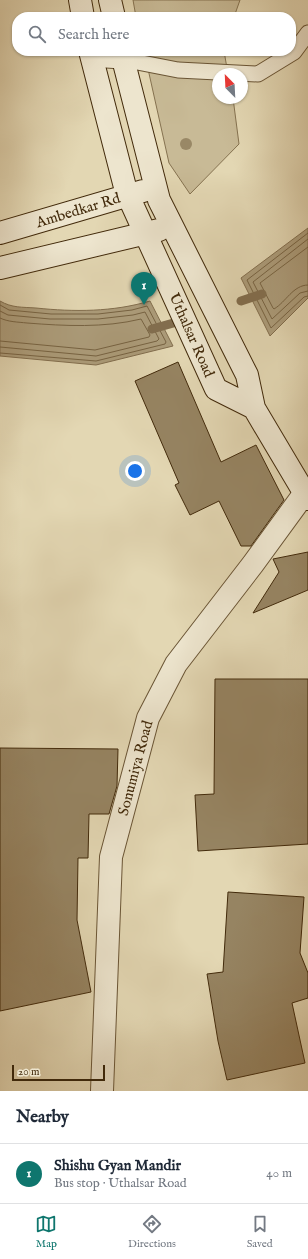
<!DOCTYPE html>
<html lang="en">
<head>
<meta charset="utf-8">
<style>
  :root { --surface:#fff; --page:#f6f6f7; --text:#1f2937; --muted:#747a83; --line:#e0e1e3; --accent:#0f766e }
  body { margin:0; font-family:"IM FELL English",serif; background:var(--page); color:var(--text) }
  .compass { position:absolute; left:212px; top:68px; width:36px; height:36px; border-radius:50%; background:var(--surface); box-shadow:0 1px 3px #0004; rotate:336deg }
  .scale { position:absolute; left:12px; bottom:10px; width:93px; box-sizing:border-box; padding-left:4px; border:2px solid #422a0b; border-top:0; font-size:11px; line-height:14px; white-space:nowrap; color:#422a0b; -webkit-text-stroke:3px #ede5ce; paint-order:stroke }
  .you { position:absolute; left:135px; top:471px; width:14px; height:14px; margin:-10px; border:3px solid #fff; border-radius:50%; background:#1a73e8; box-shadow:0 0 0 6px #1a73e833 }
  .badge { display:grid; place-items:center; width:26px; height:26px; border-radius:50%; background:var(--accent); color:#fff; font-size:13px; font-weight:700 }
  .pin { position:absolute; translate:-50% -33px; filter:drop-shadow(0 1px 2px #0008) }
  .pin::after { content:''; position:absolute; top:21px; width:14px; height:12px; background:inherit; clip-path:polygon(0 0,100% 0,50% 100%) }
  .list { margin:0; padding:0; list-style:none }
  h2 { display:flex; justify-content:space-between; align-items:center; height:52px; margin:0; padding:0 16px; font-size:17px }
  h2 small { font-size:13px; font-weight:400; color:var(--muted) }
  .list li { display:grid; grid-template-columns:26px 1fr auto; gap:12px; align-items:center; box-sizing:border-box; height:60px; padding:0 16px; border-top:1px solid var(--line) }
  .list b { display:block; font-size:15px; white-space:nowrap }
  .list p { margin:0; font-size:13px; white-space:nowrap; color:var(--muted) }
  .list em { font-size:13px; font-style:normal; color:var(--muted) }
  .icon { flex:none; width:22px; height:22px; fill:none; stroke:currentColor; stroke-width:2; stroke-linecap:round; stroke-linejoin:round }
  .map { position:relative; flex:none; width:308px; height:1091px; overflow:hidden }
  .search { position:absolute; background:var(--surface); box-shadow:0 1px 3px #0004; left:12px; right:12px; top:12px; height:44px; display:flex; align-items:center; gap:10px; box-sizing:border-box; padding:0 14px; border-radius:16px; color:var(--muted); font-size:15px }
  .sheet { height:112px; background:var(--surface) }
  nav { display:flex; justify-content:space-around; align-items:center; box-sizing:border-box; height:56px; border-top:1px solid var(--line); background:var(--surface); font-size:11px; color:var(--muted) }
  nav a { display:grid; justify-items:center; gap:2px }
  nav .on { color:var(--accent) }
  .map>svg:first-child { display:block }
  .green { fill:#c8ba96; stroke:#857250 }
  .water { fill:#ac9c7a; stroke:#826e4e }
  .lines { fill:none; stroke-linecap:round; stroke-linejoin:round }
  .shore { stroke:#776342; stroke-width:1 }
  .stream { stroke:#826e4e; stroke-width:9 }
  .building { fill:#968462; stroke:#422a0b }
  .lane-casing { stroke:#6a5535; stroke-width:17 }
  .street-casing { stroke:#6a5535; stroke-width:24 }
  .secondary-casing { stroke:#422a0b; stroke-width:24 }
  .lane { stroke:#ede5ce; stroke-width:15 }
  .street { stroke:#ede5ce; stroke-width:22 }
  .secondary { stroke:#ede5ce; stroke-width:22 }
  .tree { fill:#986 }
  .labels { text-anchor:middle; stroke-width:3; stroke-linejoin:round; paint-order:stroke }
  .street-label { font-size:15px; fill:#422a0b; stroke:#ede5ce }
</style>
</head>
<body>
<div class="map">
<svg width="308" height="1091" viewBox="0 0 308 1091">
  <rect width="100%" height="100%" fill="#e3d7b3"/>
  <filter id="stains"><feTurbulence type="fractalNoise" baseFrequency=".005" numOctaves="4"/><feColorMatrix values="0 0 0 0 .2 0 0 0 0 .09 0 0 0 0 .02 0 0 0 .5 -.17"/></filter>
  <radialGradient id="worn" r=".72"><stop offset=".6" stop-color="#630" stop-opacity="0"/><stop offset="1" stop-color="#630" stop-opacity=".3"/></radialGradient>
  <path class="green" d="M133 0H240L234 17H136Z
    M144 51H224L228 74H218V98H233L239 144 190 194 169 163Z"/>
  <path class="water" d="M308 228V298L270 336 241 278Z
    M0 301C12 308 22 307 36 308 74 312 113 312 150 301L173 346 96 365 0 356Z"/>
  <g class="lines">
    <path class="shore" d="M308 233 247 280 271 328 304 297 308 296
      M308 239 253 282 272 319 300 293 308 291
      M308 247 260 283 273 308 274 309C286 302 293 285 308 285
      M0 305 9 310 51 314H98L132 310 147 306 166 342 165 344 96 361 0 353
      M0 311 8 315 50 319H98L133 315 145 312 159 339 157 341 96 356 0 347
      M0 318C8 322 18 322 27 323 65 326 104 328 141 319L150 335 149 337 95 350 0 341"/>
    <path class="stream" d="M241 301 262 294
      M152 329 177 322"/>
  </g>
  <path class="building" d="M178 362 221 462 256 445 284 500 251 546H241L219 501 190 515 175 485 179 483 135 381Z
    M308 552V590L253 613 279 572 273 559Z
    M215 679H308V844L198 851 195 795 214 794Z
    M0 748 118 749 117 786 109 814H89L88 858H78L77 920 91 992 0 1011Z
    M228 892 304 897 300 953 308 973V998L292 1003 305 1063 227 1080 218 1041 207 974 223 972Z"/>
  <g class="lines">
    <g class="lane-casing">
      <path id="lane" d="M91 59 137 62 178 70 258 74 294 52 308 33"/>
    </g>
    <g class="street-casing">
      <path id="street" d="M102 1091 111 857 148 718 176 664 253 564 304 494"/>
    </g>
    <g class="secondary-casing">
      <path id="secondary" d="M80 0 83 17
        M110 0 114 17
        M90 51 126 191 216 389 254 408 308 499
        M121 51 159 200 247 375 254 408
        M0 233 143 191
        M0 268 159 230"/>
    </g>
    <use href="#lane" class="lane"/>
    <use href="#street" class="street"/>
    <use href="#secondary" class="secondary"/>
  </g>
  <circle class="tree" cx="186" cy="144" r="6"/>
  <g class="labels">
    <g class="street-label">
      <text transform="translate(78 210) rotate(-17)" y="5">Ambedkar Rd</text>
      <text transform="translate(192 335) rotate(66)" y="5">Uthalsar Road</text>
      <text transform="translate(135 768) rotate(-75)" y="5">Sonumiya Road</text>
    </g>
  </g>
  <rect width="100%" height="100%" filter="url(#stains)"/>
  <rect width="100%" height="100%" fill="url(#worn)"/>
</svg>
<svg class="compass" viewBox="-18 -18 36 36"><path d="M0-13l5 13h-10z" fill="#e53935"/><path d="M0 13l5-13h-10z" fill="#747a83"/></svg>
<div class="scale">20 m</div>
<div class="you"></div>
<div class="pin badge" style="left:144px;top:305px">1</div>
<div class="search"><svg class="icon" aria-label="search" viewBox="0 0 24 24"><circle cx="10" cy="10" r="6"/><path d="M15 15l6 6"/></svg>Search here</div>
</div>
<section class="sheet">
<h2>Nearby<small></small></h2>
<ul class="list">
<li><span class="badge">1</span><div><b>Shishu Gyan Mandir</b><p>Bus stop · Uthalsar Road</p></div><em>40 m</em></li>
</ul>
</section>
<nav>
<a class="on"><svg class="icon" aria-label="map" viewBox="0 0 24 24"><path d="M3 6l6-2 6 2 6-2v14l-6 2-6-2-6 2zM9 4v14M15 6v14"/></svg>Map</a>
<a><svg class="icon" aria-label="directions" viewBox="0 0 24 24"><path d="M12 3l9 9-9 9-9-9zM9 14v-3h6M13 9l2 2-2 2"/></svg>Directions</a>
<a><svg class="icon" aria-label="saved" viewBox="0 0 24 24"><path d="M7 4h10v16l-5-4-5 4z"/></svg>Saved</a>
</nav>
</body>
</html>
